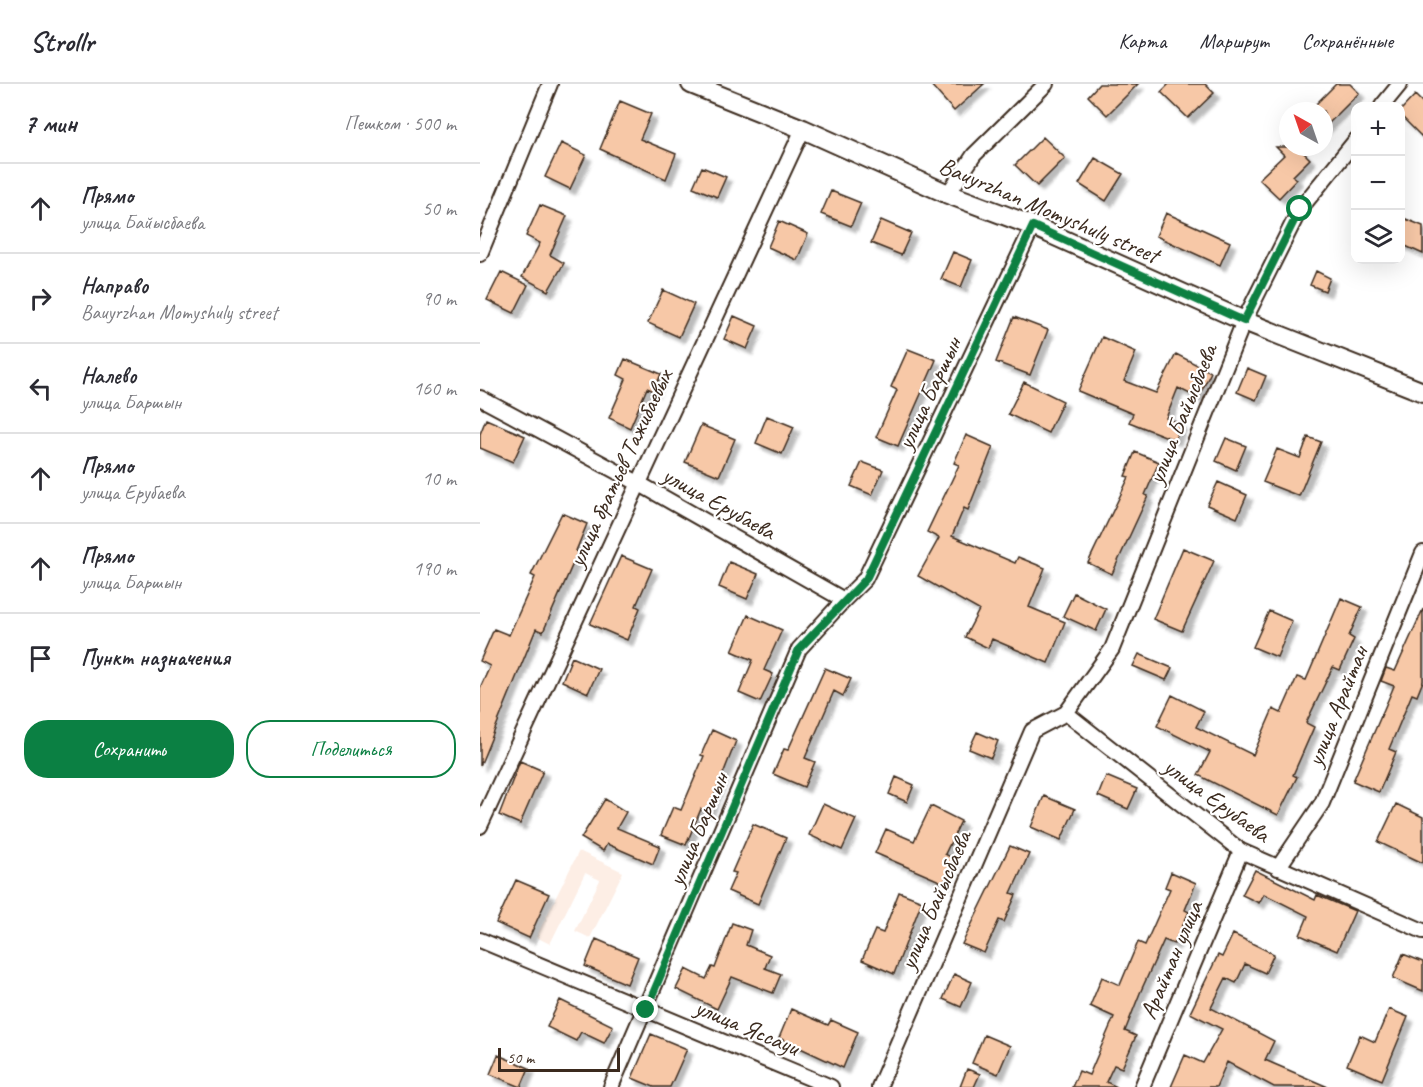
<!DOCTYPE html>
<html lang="ru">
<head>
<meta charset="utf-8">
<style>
  :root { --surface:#fff; --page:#f2f2f3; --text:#2b2b33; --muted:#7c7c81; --line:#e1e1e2; --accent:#0b8043 }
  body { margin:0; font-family:Caveat,sans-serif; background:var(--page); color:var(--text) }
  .controls { position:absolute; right:18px; top:18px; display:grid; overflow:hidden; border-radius:12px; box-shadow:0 6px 24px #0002 }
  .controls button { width:54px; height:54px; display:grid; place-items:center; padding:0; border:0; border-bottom:2px solid var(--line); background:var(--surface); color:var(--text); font:30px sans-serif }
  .compass { position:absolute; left:799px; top:18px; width:54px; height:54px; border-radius:50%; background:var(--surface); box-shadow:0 6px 24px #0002; rotate:320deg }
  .scale { position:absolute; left:18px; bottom:15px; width:122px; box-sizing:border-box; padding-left:6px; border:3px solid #3b2a1e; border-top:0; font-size:16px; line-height:21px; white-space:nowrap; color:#3b2a1e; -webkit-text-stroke:4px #fff; paint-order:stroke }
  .stop { position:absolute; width:18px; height:18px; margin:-14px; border:4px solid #0b8043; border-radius:50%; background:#fff }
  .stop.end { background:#0b8043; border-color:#fff; box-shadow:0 2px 6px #0008 }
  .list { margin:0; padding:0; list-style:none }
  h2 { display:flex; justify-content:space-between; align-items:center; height:78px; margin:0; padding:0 24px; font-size:26px }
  h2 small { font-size:20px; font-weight:400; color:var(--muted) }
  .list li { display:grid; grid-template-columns:39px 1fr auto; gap:18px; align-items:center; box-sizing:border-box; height:90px; padding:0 24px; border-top:2px solid var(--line) }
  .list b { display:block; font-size:22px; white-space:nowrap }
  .list p { margin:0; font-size:20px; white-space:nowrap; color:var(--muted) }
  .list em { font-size:20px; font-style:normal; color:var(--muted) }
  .actions { display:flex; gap:12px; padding:18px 24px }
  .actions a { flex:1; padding:14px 0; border:2px solid var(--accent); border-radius:24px; text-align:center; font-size:21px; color:var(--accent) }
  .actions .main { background:var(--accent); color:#fff }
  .icon { flex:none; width:33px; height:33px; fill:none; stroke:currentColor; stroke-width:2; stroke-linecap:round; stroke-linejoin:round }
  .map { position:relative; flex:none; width:943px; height:1003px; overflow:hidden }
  header { display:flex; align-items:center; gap:36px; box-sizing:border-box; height:84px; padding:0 30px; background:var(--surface); border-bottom:2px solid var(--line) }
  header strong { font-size:28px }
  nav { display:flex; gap:33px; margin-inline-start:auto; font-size:21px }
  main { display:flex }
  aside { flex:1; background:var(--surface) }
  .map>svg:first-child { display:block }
  .built { fill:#fdeee5 }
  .building { fill:#f7c8a7; stroke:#3b2a1e; stroke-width:1.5; filter:url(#shadow) }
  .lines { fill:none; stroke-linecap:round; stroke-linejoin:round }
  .street-casing { stroke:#3b2a1e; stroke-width:18 }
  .secondary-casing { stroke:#3b2a1e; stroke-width:22 }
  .street { stroke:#fff; stroke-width:14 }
  .secondary { stroke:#fff; stroke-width:18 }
  .route { stroke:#0b8043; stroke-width:8 }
  .labels { text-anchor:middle; stroke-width:4.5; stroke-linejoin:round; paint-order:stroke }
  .street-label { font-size:24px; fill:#3b2a1e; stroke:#fff }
</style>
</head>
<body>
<header>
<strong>Strollr</strong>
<nav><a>Карта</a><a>Маршрут</a><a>Сохранённые</a></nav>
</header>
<main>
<aside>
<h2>7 мин<small>Пешком · 500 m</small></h2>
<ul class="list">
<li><svg class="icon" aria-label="ahead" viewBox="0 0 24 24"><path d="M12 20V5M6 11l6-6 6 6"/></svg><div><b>Прямо</b><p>улица Байысбаева</p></div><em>50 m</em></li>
<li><svg class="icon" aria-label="right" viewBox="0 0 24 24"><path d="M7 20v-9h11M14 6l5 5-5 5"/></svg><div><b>Направо</b><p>Bauyrzhan Momyshuly street</p></div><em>90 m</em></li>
<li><svg class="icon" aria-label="left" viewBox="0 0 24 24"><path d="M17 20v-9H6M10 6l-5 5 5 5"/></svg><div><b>Налево</b><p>улица Баршын</p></div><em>160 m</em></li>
<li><svg class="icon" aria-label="ahead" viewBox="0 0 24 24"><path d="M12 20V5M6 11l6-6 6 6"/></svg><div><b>Прямо</b><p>улица Ерубаева</p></div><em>10 m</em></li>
<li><svg class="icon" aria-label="ahead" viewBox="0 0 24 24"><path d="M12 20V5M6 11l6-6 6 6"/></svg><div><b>Прямо</b><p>улица Баршын</p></div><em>190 m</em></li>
<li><svg class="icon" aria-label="arrive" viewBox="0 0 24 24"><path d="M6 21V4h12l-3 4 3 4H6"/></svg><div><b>Пункт назначения</b></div></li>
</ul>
<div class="actions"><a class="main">Сохранить</a><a>Поделиться</a></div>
</aside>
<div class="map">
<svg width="943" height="1003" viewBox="0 0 943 1003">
  <defs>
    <filter id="shadow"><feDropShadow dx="5.5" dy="5.5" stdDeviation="1.5" flood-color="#0004"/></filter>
  </defs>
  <rect width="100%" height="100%" fill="#fff"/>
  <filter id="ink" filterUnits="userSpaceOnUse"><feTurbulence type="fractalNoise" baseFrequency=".0167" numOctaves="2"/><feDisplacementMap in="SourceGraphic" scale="12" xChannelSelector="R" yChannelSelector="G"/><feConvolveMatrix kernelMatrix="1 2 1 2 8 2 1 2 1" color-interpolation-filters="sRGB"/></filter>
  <g filter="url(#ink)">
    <path class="built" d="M99 767 143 788 110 854 95 847 120 796 105 789 70 860 56 853Z"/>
    <path class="building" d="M450 0H504L474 27Z
      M619 0H658L627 31 608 12Z
      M689 0H725L734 9 708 34 681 8Z
      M856 0H870L879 9 844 44V27H829Z
      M935 11 943 19V54L921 32V26Z
      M140 17 171 30 160 55 196 70 186 95 120 65Z
      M563 53 585 74 557 102 535 81Z
      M81 59 106 71 90 105 65 93Z
      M796 63H818L830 75 813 92 817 95 799 114 779 95 804 71Z
      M615 74 643 90 626 117 599 100Z
      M222 83 246 93 237 113 213 103Z
      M351 107 381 119 371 142 341 130Z
      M60 121 87 132 70 171 84 179 68 207 42 193 60 159 46 152Z
      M686 129 750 158 740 181 676 152Z
      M921 133 943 142V170L921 160Z
      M401 136 431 149 421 171 391 159Z
      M299 137 328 150 317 176 288 163Z
      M473 168 492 176 481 203 461 195Z
      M836 187 850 194 845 207 830 201Z
      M21 188 48 201 34 229 7 216Z
      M183 206 214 220 199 253 168 239Z
      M254 232 277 242 267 265 244 255Z
      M534 233 568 246 550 291 516 278Z
      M622 253 656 268 644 297 676 309 696 270 731 288 718 314 698 304 686 334 701 340 695 356 649 338 653 330 598 307Z
      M428 265 456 276 418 362 396 353 417 306 411 303Z
      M145 275 181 290 174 307 167 304 150 344 129 334 146 295 138 291Z
      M767 284 786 292 776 316 757 308Z
      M544 298 583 317 568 349 528 330Z
      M287 332 314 343 302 370 276 359Z
      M6 335 45 352 33 378 0 364V350Z
      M221 341 255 355 239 392 205 378Z
      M486 351 513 363 488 426 484 424 472 452 535 479 538 473 565 484 549 523 585 538 568 579 512 555 508 564 485 553 499 526 438 492 459 454 447 448 479 381 474 379Z
      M828 353 841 358 819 412 783 398 797 365 820 374Z
      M746 354 766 362 756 386 736 377Z
      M655 368 679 378 665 411 668 412 632 490 608 479 649 393 645 392Z
      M382 378 403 386 392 411 371 402Z
      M738 398 767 411 757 434 727 421Z
      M82 429 107 440 96 467 98 468 63 548 56 545 0 682V604L10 582 0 577 14 545 29 551 55 493 51 491Z
      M703 464 734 477 702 547 673 535Z
      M141 472 172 485 156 522 160 524 147 556 110 540Z
      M249 478 278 490 267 515 239 503Z
      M594 509 626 525 616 547 583 532Z
      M861 514 882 523 869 552 874 555 860 586 853 583 826 639 834 643 813 691 817 693 798 731 718 691 730 668 677 642 692 611 724 627 716 643 773 671 793 625 801 629 817 593 826 596Z
      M943 525V597L937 612 932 610 909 665 916 668 899 708 873 697 914 602 901 597 906 584 915 587Z
      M789 527 812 537 797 573 773 563Z
      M268 531 302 546 284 586 293 590 280 618 259 609 273 576 252 567Z
      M659 570 692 584 686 596 653 582Z
      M92 573 119 585 108 609 82 597Z
      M345 584 371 595 363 612 354 607 325 674 335 678 324 703 293 690 304 665 308 666Z
      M232 646 256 657 228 728 221 725 206 761 181 751 193 723 201 726 224 672 221 671Z
      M497 648 518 657 511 674 489 665Z
      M40 677 63 687 40 740 19 731Z
      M626 692 657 705 648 725 618 712Z
      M416 693 434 701 427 718 409 710Z
      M564 712 595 725 581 756 551 743Z
      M125 715 146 728 137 744 180 762 173 780 127 760 123 767 101 754Z
      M343 720 376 735 362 766 329 751Z
      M916 720 943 733V779L898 758Z
      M451 722 481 737 465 770 474 775 464 799 395 769 406 745 434 757Z
      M273 740 306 754 278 820 248 807 256 789 252 788Z
      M530 762 549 770 531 809 536 811 524 838 519 836 504 869 482 860Z
      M775 786 835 816 837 811 875 827 857 867 820 851 828 832 784 810 779 819 762 811Z
      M691 788 716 799 705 826 709 828 694 860 684 856 660 909 645 947 656 952 642 984 634 981 626 998 637 1003H592L599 987 609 991 634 933 610 922 622 893 640 901 658 858 665 861 690 805 685 803Z
      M36 796 69 810 49 854 16 839Z
      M419 808 442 817 414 890 382 876 395 846 403 849Z
      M252 839 271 846 266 861 290 871 285 884 301 890 293 909 252 893 237 925 196 905 206 885 226 895 232 883 235 884Z
      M753 850 794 870 785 889 765 880 756 899 746 894 731 924 794 957 785 976 848 1003H794L747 978 736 1003H691L705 971 723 979 742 945 710 929 738 871 742 873Z
      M116 855 158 873 147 900 105 882Z
      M923 870 943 878V907L913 894Z
      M474 890 492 898 481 923 463 915Z
      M80 916 133 942 124 959 101 948 96 957 67 943Z
      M311 925 348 941 351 936 378 948 363 984 299 954Z
      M909 925 928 933 902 996 867 981 880 951 895 958Z
      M171 950 207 965 190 1003H174L152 994Z
      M504 951 530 962 518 990 492 979Z
      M18 971 49 984 41 1003 10 990Z
      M487 985 500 990 494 1003H480Z"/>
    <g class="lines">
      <g class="street-casing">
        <path id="street" d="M902 22 920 0
          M468 110 494 71 566 0
          M0 170 70 0
          M0 314 158 399 364 516 385 495 553 142
          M586 629 632 565 764 237 820 125 876 56
          M0 742 323 45
          M798 784 842 719 943 469
          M0 856 351 1003
          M131 1003 319 565 364 516
          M399 1003 552 647 586 629 761 767 943 847
          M662 1003 761 767"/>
      </g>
      <g class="secondary-casing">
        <path id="secondary" d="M211 0 323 45 468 110 553 142 764 237 943 308"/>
      </g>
      <use href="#street" class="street"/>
      <use href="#secondary" class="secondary"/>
    </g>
  </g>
  <g class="lines" filter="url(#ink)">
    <path class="route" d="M166 926 319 565 386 495 553 142 764 237 820 125"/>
  </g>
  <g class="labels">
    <g class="street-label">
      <text transform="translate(569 126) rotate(23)" y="8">Bauyrzhan Momyshuly street</text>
      <text transform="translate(449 309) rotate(-65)" y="8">улица Баршын</text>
      <text transform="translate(702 330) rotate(-68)" y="8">улица Байысбаева</text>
      <text transform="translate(140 384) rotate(-65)" y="8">улица братьев Тажибаевых</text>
      <text transform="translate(239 419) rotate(29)" y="8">улица Ерубаева</text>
      <text transform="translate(857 622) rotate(-68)" y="8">улица Арайтан</text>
      <text transform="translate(737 716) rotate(36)" y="8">улица Ерубаева</text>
      <text transform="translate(218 745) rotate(-67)" y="8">улица Баршын</text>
      <text transform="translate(455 816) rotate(-67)" y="8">улица Байысбаева</text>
      <text transform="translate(691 876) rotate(-67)" y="8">Арайтан улица</text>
      <text transform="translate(267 943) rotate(23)" y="8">улица Яссауи</text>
    </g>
  </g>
</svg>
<div class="controls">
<button>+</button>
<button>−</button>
<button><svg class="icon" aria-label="layers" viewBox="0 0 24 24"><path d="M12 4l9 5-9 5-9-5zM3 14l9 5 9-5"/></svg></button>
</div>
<svg class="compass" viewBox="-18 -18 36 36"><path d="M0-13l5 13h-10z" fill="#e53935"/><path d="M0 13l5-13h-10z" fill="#7c7c81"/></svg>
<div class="scale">50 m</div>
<div class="stop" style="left:820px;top:125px"></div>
<div class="stop end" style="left:166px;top:926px"></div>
</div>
</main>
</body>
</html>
